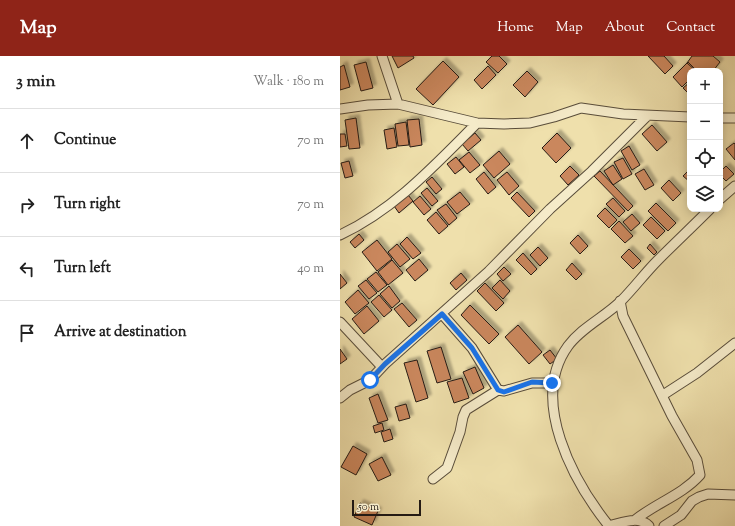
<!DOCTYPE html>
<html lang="en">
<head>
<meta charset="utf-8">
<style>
  :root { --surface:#fff; --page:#f2f2f2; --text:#222; --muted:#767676; --line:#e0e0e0; --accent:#8f2418 }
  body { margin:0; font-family:"Sorts Mill Goudy",serif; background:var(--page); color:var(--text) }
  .controls { position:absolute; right:12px; top:12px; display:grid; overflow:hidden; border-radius:8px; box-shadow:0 2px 10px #0003 }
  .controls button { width:36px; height:36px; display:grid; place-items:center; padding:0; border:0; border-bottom:1px solid var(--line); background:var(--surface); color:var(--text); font:20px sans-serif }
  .scale { position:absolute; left:12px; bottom:10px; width:69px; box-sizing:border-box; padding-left:4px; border:2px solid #251b14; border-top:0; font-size:11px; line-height:14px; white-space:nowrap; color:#251b14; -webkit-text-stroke:3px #f5ebc9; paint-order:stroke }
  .stop { position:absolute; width:12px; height:12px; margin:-9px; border:3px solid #1a73e8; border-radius:50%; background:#fff }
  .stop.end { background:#1a73e8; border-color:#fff; box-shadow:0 1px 4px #0008 }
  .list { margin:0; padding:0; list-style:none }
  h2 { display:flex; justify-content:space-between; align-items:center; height:52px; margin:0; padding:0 16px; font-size:17px }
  h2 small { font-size:13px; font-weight:400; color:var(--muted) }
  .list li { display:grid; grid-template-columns:26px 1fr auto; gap:12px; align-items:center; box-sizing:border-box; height:64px; padding:0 16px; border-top:1px solid var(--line) }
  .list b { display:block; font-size:15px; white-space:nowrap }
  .list em { font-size:13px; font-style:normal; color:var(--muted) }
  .icon { flex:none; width:22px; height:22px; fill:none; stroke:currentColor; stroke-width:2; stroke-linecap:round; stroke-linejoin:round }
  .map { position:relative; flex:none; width:395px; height:470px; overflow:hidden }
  header { display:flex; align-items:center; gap:24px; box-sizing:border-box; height:56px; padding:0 20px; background:var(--accent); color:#fff }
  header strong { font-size:19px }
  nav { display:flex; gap:22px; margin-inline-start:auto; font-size:14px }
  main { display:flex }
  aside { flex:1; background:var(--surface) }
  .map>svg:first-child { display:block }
  .building { fill:#ca875d; stroke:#251b14; filter:url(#shadow) }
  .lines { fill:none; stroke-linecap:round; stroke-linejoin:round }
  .minor-casing { stroke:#584c3a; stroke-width:11 }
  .minor { stroke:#f5ebc9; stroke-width:9 }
  .route { stroke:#1a73e8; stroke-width:5 }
</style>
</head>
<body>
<header>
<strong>Map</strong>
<nav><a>Home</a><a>Map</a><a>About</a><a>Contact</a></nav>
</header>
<main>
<aside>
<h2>3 min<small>Walk · 180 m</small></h2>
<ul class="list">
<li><svg class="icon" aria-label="ahead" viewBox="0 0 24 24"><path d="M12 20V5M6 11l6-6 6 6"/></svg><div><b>Continue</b></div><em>70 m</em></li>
<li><svg class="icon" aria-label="right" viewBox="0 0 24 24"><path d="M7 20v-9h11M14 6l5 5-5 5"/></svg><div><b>Turn right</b></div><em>70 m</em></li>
<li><svg class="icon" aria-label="left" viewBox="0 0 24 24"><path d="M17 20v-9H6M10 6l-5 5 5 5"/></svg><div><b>Turn left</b></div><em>40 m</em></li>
<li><svg class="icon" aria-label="arrive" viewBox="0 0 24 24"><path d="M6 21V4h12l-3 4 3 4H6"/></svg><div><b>Arrive at destination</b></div></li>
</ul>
</aside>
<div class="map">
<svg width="395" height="470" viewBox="0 0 395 470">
  <defs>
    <filter id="shadow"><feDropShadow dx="3.5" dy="-3.5" stdDeviation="1" flood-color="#0004"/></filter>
  </defs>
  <rect width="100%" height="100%" fill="#efe0ac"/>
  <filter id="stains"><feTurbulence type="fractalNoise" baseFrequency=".005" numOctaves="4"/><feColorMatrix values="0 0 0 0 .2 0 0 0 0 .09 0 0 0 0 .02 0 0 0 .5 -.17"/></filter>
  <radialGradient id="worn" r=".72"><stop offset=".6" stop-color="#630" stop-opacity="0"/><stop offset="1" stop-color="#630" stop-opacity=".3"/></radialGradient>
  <path class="building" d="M52 0H73L74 2 58 12Z
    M152 0H159L167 8 158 17 146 6Z
    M308 0H324L333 10 325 18Z
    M352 0H373L380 6 373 15H356L347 7Z
    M103 5 119 21 93 49 76 33Z
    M26 6 33 32 21 35 14 9Z
    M348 6 357 15H350V23L342 31 333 21Z
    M4 9 10 31 0 34V11Z
    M148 10 156 19 142 33 134 24Z
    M187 15 198 26 185 41 173 29Z
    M350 26V39L343 32Z
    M16 62 20 92 9 93 5 64Z
    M79 63 82 89 70 91 67 64Z
    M66 66 69 89 58 90 55 68Z
    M312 69 327 86 317 95 302 78Z
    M54 72 57 91 47 93 44 74Z
    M135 77 141 84 128 95 122 88Z
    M217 77 231 92 216 107 202 92Z
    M0 78H5L7 90 0 91Z
    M394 87 395 88V104L386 93Z
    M289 90 300 109 292 114 281 95Z
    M159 95 170 108 154 122 143 109Z
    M129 96 140 109 130 117 119 104Z
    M116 101 124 111 115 118 107 108Z
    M283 102 292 118 283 123 274 106Z
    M9 105 13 120 5 122 1 107Z
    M273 109 282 123 273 129 264 115Z
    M230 110 239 119 228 129 220 120Z
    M386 110 394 118 386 125 380 119V116Z
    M304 113 314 129 305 134 295 118Z
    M350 113V126L343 120Z
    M260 115 293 150 288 155 254 120Z
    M144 116 156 131 148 138 136 123Z
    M167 116 179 130 169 139 157 124Z
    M92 121 102 133 96 138 86 126Z
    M329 124 341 137 333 145 321 132Z
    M87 132 98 145 92 150 81 137Z
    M120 136 130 148 117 158 107 146Z
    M177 136 195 155 189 161 171 142Z
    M68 139 73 145 59 157 54 150Z
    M80 140 91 153 84 159 73 146Z
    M273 142 285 155 279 161 266 148Z
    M316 147 336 167 328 175 308 155Z
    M106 148 117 162 109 169 97 154Z
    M265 152 277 164 269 172 257 160Z
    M96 156 108 170 99 178 87 164Z
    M292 158 300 167 291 175 283 166Z
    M311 161 325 175 317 183 303 169Z
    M279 165 293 180 285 187 271 173Z
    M19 178 24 184 15 192 10 186Z
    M238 179 248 190 240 198 230 187Z
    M67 181 81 197 73 203 60 188Z
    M37 184 52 203 37 215 22 196Z
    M57 188 70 203 60 211 48 196Z
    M310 188 317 196 314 199 307 192Z
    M198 191 208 202 200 210 190 199Z
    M289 193 301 205 293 213 281 201Z
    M183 197 197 213 191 219 176 204Z
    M79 203 88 214 75 225 66 214Z
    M52 204 63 217 48 229 38 216Z
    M232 207 242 218 236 224 226 214Z
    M164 211 171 218 163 225 157 218Z
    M36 216 47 229 38 236 27 223Z
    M121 217 127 224 116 234 110 227Z
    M0 218 7 227 0 233Z
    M26 224 37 237 29 243 18 230Z
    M160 224 170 235 163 243 152 232Z
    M145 227 164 247 156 255 137 235Z
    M49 230 60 245 52 252 40 238Z
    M18 234 29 247 15 258 5 246Z
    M39 239 52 254 44 261 31 246Z
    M62 247 77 264 69 271 54 253Z
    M130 249 159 278 149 288 121 259Z
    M27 250 39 265 24 278 12 263Z
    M178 269 202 296 189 308 165 281Z
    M101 291 111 323 97 327 87 295Z
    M0 293 7 303 0 308Z
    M210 294 217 303 210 308 203 299Z
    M77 304 88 342 76 346 64 307Z
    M135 311 144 332 133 338 123 316Z
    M122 322 129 342 114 347 107 326Z
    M38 338 48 364 38 367 29 342Z
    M66 348 70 362 59 365 55 351Z
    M42 367 44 374 35 377 33 370Z
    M50 373 53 383 44 386 41 376Z
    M13 390 27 398 16 419 1 411Z
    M42 401 51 419 38 425 29 408Z
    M20 447 38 455 32 469 14 461Z"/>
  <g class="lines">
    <g class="minor-casing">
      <path id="minor" d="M42 0 58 48
        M0 53 28 49 58 48 137 67 164 68 190 67 214 61 241 52 283 58 350 61
        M380 62H395
        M380 143 395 130
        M0 179C54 154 95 109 137 67
        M280 245 283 260 332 360 357 404 360 419C342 439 316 447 295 464
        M102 258 132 292 158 334 164 335 192 327H212
        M0 266 42 311
        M323 339 357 317 395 287
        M0 342 10 334 30 324 45 308 149 215 210 153 252 115 307 60
        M93 423 107 412 120 376 123 361 126 354 158 334
        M268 470C282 467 298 459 309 470
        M269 470C233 425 189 344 228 290 242 271 265 261 281 245 294 232 305 217 318 204 335 187 353 170 370 153
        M324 470 341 459 352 445 359 441 368 438 395 439"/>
    </g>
    <use href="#minor" class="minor"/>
  </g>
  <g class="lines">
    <path class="route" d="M30 324 45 308 102 258 132 292 158 334 164 336 192 326 212 327"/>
  </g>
  <rect width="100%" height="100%" filter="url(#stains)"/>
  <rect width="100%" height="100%" fill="url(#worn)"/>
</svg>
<div class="controls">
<button>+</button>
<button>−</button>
<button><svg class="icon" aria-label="locate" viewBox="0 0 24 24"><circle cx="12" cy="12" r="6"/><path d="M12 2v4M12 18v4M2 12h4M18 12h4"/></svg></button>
<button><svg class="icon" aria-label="layers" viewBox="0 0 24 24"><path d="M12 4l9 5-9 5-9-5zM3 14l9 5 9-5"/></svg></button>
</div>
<div class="scale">50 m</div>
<div class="stop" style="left:30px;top:324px"></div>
<div class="stop end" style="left:212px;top:327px"></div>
</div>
</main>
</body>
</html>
